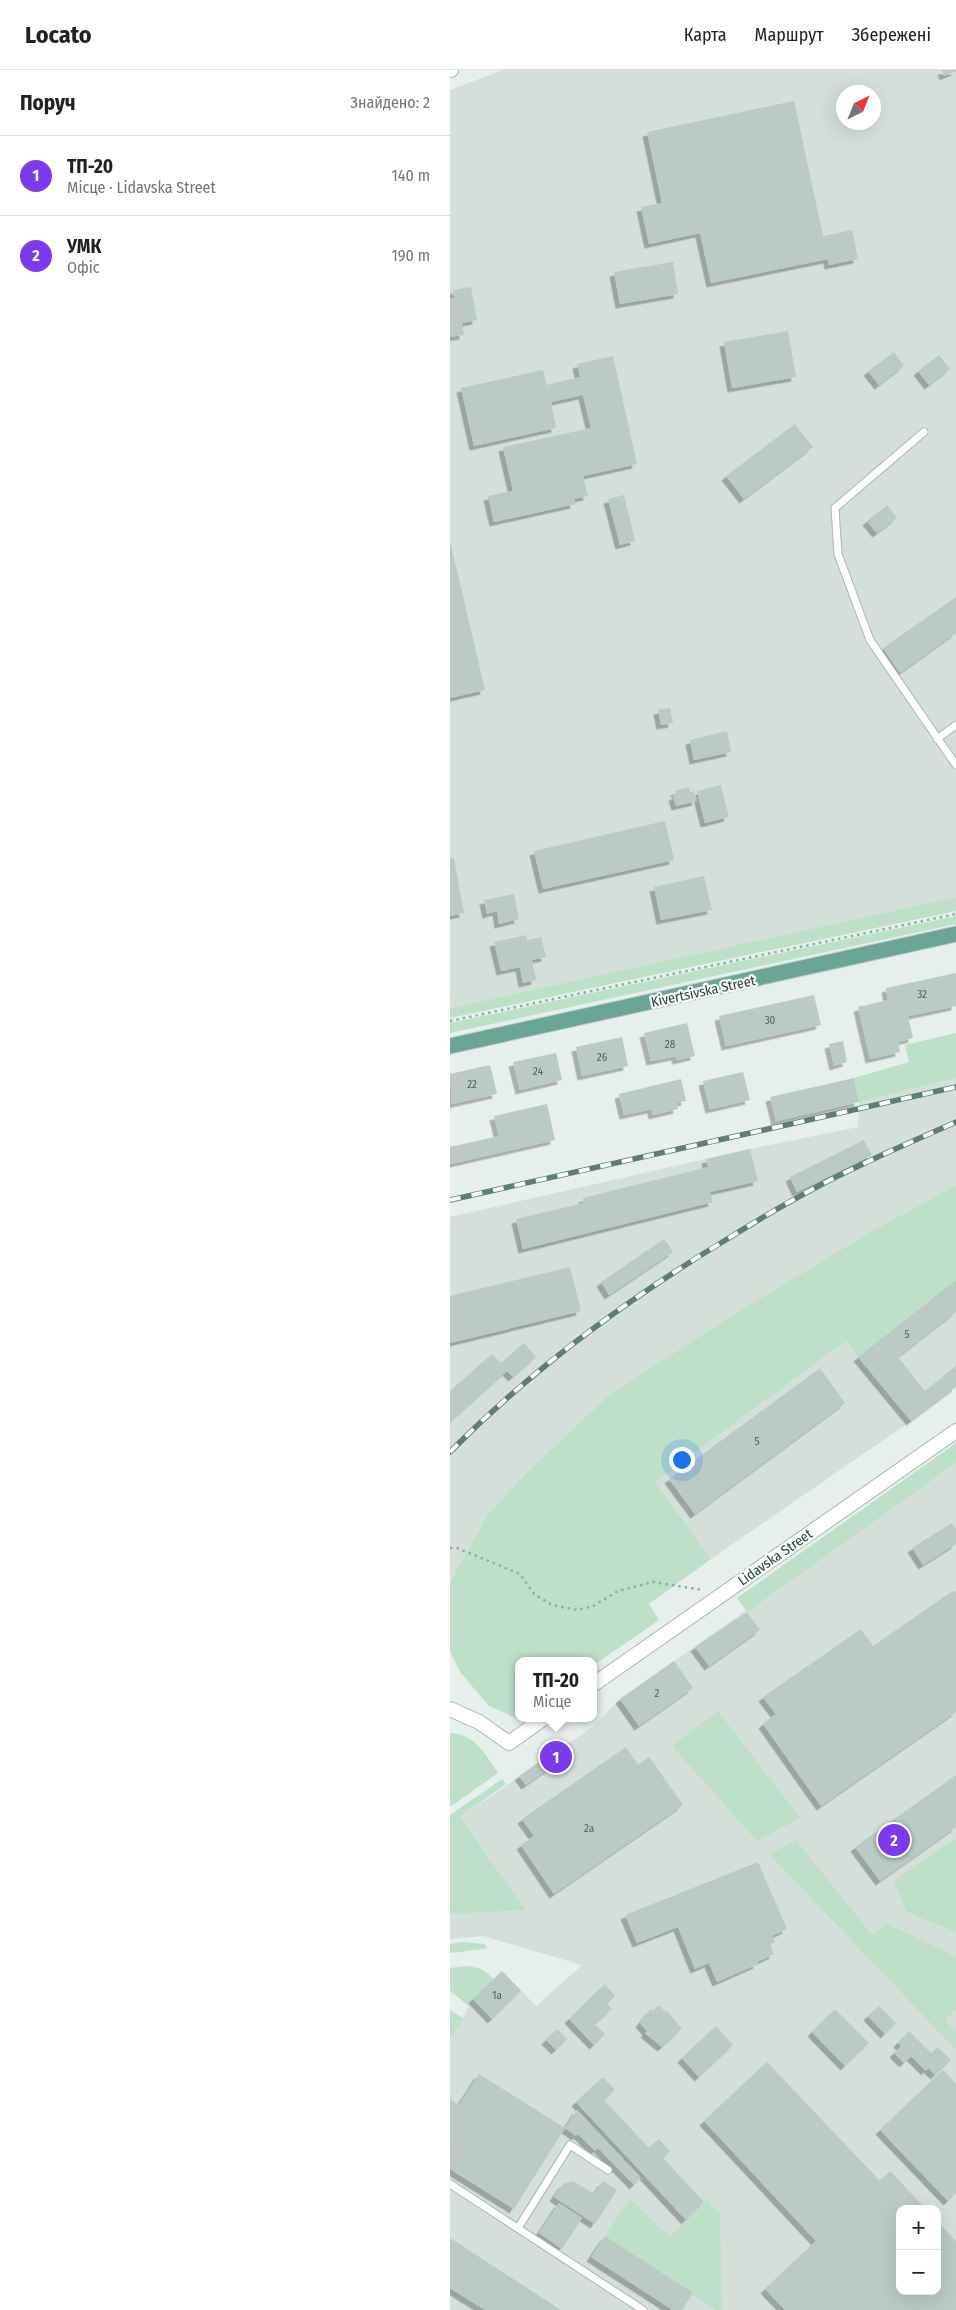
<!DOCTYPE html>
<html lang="uk">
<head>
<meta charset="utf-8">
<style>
  :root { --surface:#fff; --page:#f6f6f6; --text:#202124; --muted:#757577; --line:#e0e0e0; --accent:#7c3aed }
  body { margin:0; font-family:"Fira Sans Condensed",sans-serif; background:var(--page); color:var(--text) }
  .controls { position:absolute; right:15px; bottom:15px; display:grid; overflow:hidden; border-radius:10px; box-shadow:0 5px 20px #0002 }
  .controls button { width:45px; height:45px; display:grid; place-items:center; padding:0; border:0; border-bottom:1px solid var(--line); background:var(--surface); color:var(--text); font:25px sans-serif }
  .compass { position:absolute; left:386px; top:15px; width:45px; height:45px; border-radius:50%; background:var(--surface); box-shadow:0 5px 20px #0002; rotate:43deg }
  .you { position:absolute; left:231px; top:1389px; width:18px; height:18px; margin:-12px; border:4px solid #fff; border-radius:50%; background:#1a73e8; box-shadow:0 0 0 8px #1a73e833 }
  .badge { display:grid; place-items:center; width:32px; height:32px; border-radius:50%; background:var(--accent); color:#fff; font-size:16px; font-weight:700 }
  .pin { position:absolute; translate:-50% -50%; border:2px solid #fff; box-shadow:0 1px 5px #0006 }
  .popup { position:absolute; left:65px; top:1587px; width:82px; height:65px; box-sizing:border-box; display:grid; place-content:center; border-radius:10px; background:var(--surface); filter:drop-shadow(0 1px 4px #0005); font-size:16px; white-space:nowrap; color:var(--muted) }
  .popup b { font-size:19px; color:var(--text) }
  .popup::after { content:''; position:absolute; left:50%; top:100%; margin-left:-10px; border:10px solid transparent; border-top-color:var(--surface) }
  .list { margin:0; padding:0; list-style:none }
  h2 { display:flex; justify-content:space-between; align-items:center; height:65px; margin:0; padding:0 20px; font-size:21px }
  h2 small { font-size:16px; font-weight:400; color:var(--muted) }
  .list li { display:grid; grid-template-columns:32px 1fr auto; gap:15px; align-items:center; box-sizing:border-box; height:80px; padding:0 20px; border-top:1px solid var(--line) }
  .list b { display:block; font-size:19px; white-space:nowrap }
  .list p { margin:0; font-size:16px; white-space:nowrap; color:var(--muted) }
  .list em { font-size:16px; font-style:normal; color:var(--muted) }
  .map { position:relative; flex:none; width:506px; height:2240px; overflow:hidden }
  header { display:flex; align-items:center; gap:30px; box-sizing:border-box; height:70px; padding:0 25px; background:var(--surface); border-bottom:1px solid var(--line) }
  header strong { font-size:24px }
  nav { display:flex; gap:28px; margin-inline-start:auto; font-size:18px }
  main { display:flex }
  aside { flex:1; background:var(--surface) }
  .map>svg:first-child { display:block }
  .built { fill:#d4dfda; fill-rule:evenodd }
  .green { fill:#bfe0c8 }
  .building { fill:#bbcac4; filter:url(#shadow) }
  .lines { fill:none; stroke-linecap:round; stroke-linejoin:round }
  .lane-casing { stroke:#a8b8b2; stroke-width:9 }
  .street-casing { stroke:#a8b8b2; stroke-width:16 }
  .primary-casing { stroke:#c2cac8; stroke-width:17 }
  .path { stroke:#86b3a5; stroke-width:2.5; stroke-dasharray:2.5 4; stroke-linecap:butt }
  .lane { stroke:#fff; stroke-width:7 }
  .street { stroke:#fff; stroke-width:14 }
  .primary { stroke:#6aa596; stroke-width:15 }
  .rail-casing { stroke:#5f7d75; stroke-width:5.5 }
  .rail { stroke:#f7fbf9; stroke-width:4; stroke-dasharray:11; stroke-linecap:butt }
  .labels { text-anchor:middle; stroke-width:4.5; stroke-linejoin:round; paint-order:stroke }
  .number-label { font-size:11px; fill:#4a645c }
  .street-label { font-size:14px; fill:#24423a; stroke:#f7fbf9 }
</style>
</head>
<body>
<header>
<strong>Locato</strong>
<nav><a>Карта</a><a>Маршрут</a><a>Збережені</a></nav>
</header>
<main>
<aside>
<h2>Поруч<small>Знайдено: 2</small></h2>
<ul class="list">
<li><span class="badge">1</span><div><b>ТП-20</b><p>Місце · Lidavska Street</p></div><em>140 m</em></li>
<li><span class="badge">2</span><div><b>УМК</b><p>Офіс</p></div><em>190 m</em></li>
</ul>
</aside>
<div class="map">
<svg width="506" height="2240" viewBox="0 0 506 2240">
  <defs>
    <filter id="shadow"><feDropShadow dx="-4.5" dy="4.5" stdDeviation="0" flood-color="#0004"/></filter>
  </defs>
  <rect width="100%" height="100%" fill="#e6efeb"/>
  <path class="built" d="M53 0H506V827L0 938V20ZM393 22H423V52H393Z
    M506 1008V1115L422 1161 279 1247 158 1326 79 1400 38 1444 0 1512V1147L300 1079 408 1057 409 1032Z
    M506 1210V1317L461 1351 261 1489 205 1412 396 1271 409 1287Z
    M506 1393V2240H0V1940L13 1948 23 1929 52 1901 86 1936 132 1895 33 1866 0 1869V1754L144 1656 170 1629ZM450 2139H487V2221H450Z"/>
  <path class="green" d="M506 827V841L0 948V938Z
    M506 846V854L0 963V953Z
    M506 963V1008L409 1032 404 1008 459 992 455 975Z
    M506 1115V1210L408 1287 396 1271 205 1412 261 1489 199 1534 209 1550 144 1595V1591H68V1646L66 1648 39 1636 10 1602 0 1581V1512L38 1444 79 1400 158 1326 279 1247 422 1161Z
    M506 1373V1393L297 1542 287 1528Z
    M268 1641 350 1748 307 1771 222 1676Z
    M0 1663C26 1664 35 1684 48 1703L0 1737Z
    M52 1709 56 1714 10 1747 75 1840 0 1844V1745Z
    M506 1768V1862L457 1842 444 1811Z
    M346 1770 422 1865 436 1853 506 1887V1939L495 1950 506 1962V1980L319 1784Z
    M12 1872 34 1874 37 1877 35 1879 0 1883V1874Z
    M17 1896 32 1899 44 1909 23 1929 19 1936 0 1921V1898Z
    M0 1940 13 1948 0 1968Z
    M180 2129 220 2167 257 2130 270 2144 272 2240H265L155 2166Z"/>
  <path class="building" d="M492 0H506V1L494 6Z
    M344 31 373 166 402 160 408 189 379 195 378 189 261 213 250 163 199 174 191 137 212 133 197 62Z
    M223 192 228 224 170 234 164 202Z
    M21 217 27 250 12 253 14 265 0 267V228H4L3 220Z
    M338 261 346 307 282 318 274 272Z
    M444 282 454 296 429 315 418 301Z
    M489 285 500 299 479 315 468 301Z
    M163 286 187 394 133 406 138 426 124 429 125 434 44 452 38 426 63 421 53 377 141 358 133 325 101 332 106 358 24 376 11 318 93 300 97 315 130 307 127 294Z
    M345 354 363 377 294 429 276 406Z
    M174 425 185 471 170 475 158 429Z
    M437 435 447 448 427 463 417 451Z
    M0 471 35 620 0 628Z
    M506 527V563L450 603 433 578Z
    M220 638 223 653 211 655 208 640Z
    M277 661 281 682 244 690 240 670Z
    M271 715 279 747 255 753 247 721Z
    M239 717 240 722 244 721 247 731 226 736 223 726 227 725 225 721Z
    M215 751 224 790 93 819 84 781Z
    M4 788 14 843 0 846V789Z
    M254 806 262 840 211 850 204 817Z
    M64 824 69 849 49 854 47 841 37 844 34 830Z
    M76 865 77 870 91 867 96 887 82 890 86 910 73 913 70 897 51 901 44 872Z
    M506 903V936L458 946 463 968 448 972 450 982 420 989 408 937 438 930 436 918Z
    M364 925 371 955 276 976 269 946Z
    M237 953 245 986 227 990 226 986 201 991 194 963Z
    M172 967 178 996 132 1006 126 977Z
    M393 971 397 992 384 996 379 974Z
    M106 983 112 1010 70 1020 63 992Z
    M40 995 47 1024 2 1034 0 1004Z
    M293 1002 300 1030 260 1039 253 1011Z
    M404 1008 409 1032 326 1051 320 1027Z
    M231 1009 236 1031 227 1033 228 1039 203 1045 202 1039 174 1045 169 1024Z
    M97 1034 105 1070 0 1094V1077L49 1066 44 1046Z
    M414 1070 422 1085 347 1122 340 1107Z
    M300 1079 308 1111 260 1122 263 1132 73 1179 66 1149 134 1133 133 1128 258 1097 256 1089Z
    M214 1169 223 1182 159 1225 151 1212Z
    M120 1197 131 1241 0 1273V1226Z
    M506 1210V1242L448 1287 475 1321 506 1296V1317L461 1351 408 1287Z
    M74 1273 86 1287 63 1307 57 1301 0 1352V1321L42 1284 51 1293Z
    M370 1298 395 1333 245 1444 219 1409Z
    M502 1453 506 1459V1474L473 1495 462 1478Z
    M504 1520 506 1523V1642L371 1736 313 1654 326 1644 313 1627 411 1559 423 1576Z
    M297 1542 310 1560 259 1596 245 1577Z
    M224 1591 243 1618 189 1656 170 1629Z
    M176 1677 188 1695 199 1687 233 1735 104 1824 71 1775 84 1766 72 1749Z
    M108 1679 114 1688 76 1715 69 1706Z
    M506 1705V1757L430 1811 405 1777Z
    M308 1792 337 1859 322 1866 325 1872 320 1875 324 1884 307 1892 308 1894 267 1912 259 1893 245 1899 228 1857 187 1873 175 1845Z
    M52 1901 71 1921 42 1949 23 1929Z
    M155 1914 165 1926 157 1933 162 1939 145 1954 155 1964 144 1975 119 1949Z
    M209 1935 215 1941 216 1940 232 1959 212 1977 195 1963 197 1961 190 1953 201 1939 203 1941Z
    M429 1936 446 1953 435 1964 418 1946Z
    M385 1939 419 1973 395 1996 362 1962Z
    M266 1956 283 1975 249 2007 232 1988Z
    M107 1959 117 1969 106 1980 96 1970Z
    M459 1961 481 1983 488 1977 501 1990 485 2005 478 1998 476 2001 461 1986 454 1993 444 1983 451 1976 448 1973Z
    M317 1992 430 2111 440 2101 476 2139H450V2221H487V2151L506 2171V2240H335L315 2219 366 2171 254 2051Z
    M493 2000 506 2014V2123L498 2131 430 2060Z
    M29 2004 115 2058 64 2139 0 2099V2029L9 2035Z
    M153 2007 165 2020 154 2030 199 2078 209 2069 220 2081 213 2088 254 2132 236 2150 126 2032Z
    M127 2040 191 2108 184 2115 148 2078 145 2081 128 2064 126 2066 115 2058Z
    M123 2111 144 2124 153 2111 167 2120 145 2154 104 2127 113 2114Z
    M109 2133 132 2148 112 2179 89 2163Z
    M155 2166 243 2223 232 2240H223L141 2187Z
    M0 2168 111 2240H35L0 2218Z"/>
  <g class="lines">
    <g class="lane-casing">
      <path id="lane" d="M474 362 385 438 388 484 420 570 506 695
        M487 669 506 655
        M0 2114 193 2240
        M68 2158 120 2075 158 2100"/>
    </g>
    <g class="street-casing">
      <path id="street" d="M0 0H1
        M144 1614 506 1361
        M0 1639 29 1652 59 1673 94 1648"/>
    </g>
    <g class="primary-casing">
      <path id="primary" d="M0 976 506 864"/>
    </g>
    <path class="path" d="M0 951 506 844
      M0 1478H7L70 1504 84 1524 102 1535 127 1540 143 1536 168 1521 203 1512 253 1520"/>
    <use href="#lane" class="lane"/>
    <use href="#street" class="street"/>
    <use href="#primary" class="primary"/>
    <g class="rail-casing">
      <path id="rail" d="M0 1130 506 1017
        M0 1382C82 1299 175 1231 274 1171 319 1143 365 1116 413 1094 444 1079 475 1066 506 1052"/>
    </g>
    <use href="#rail" class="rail"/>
  </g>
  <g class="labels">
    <g class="number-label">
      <text x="472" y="928">32</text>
      <text x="320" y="954">30</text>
      <text x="220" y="978">28</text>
      <text x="152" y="991">26</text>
      <text x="88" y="1005">24</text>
      <text x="22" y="1018">22</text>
      <text x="457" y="1268">5</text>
      <text x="307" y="1375">5</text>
      <text x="207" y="1627">2</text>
      <text x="139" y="1762">2а</text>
      <text x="47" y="1929">1а</text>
    </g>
    <g class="street-label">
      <text transform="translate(253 921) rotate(-12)" y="5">Kivertsivska Street</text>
      <text transform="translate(325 1487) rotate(-35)" y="5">Lidavska Street</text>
    </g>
  </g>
</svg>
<div class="controls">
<button>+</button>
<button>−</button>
</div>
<svg class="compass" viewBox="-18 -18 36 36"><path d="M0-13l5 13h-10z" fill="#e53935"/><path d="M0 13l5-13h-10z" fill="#757577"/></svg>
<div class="you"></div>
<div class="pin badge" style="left:106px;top:1687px">1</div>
<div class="popup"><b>ТП-20</b>Місце</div>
<div class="pin badge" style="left:444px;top:1770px">2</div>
</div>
</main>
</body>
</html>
